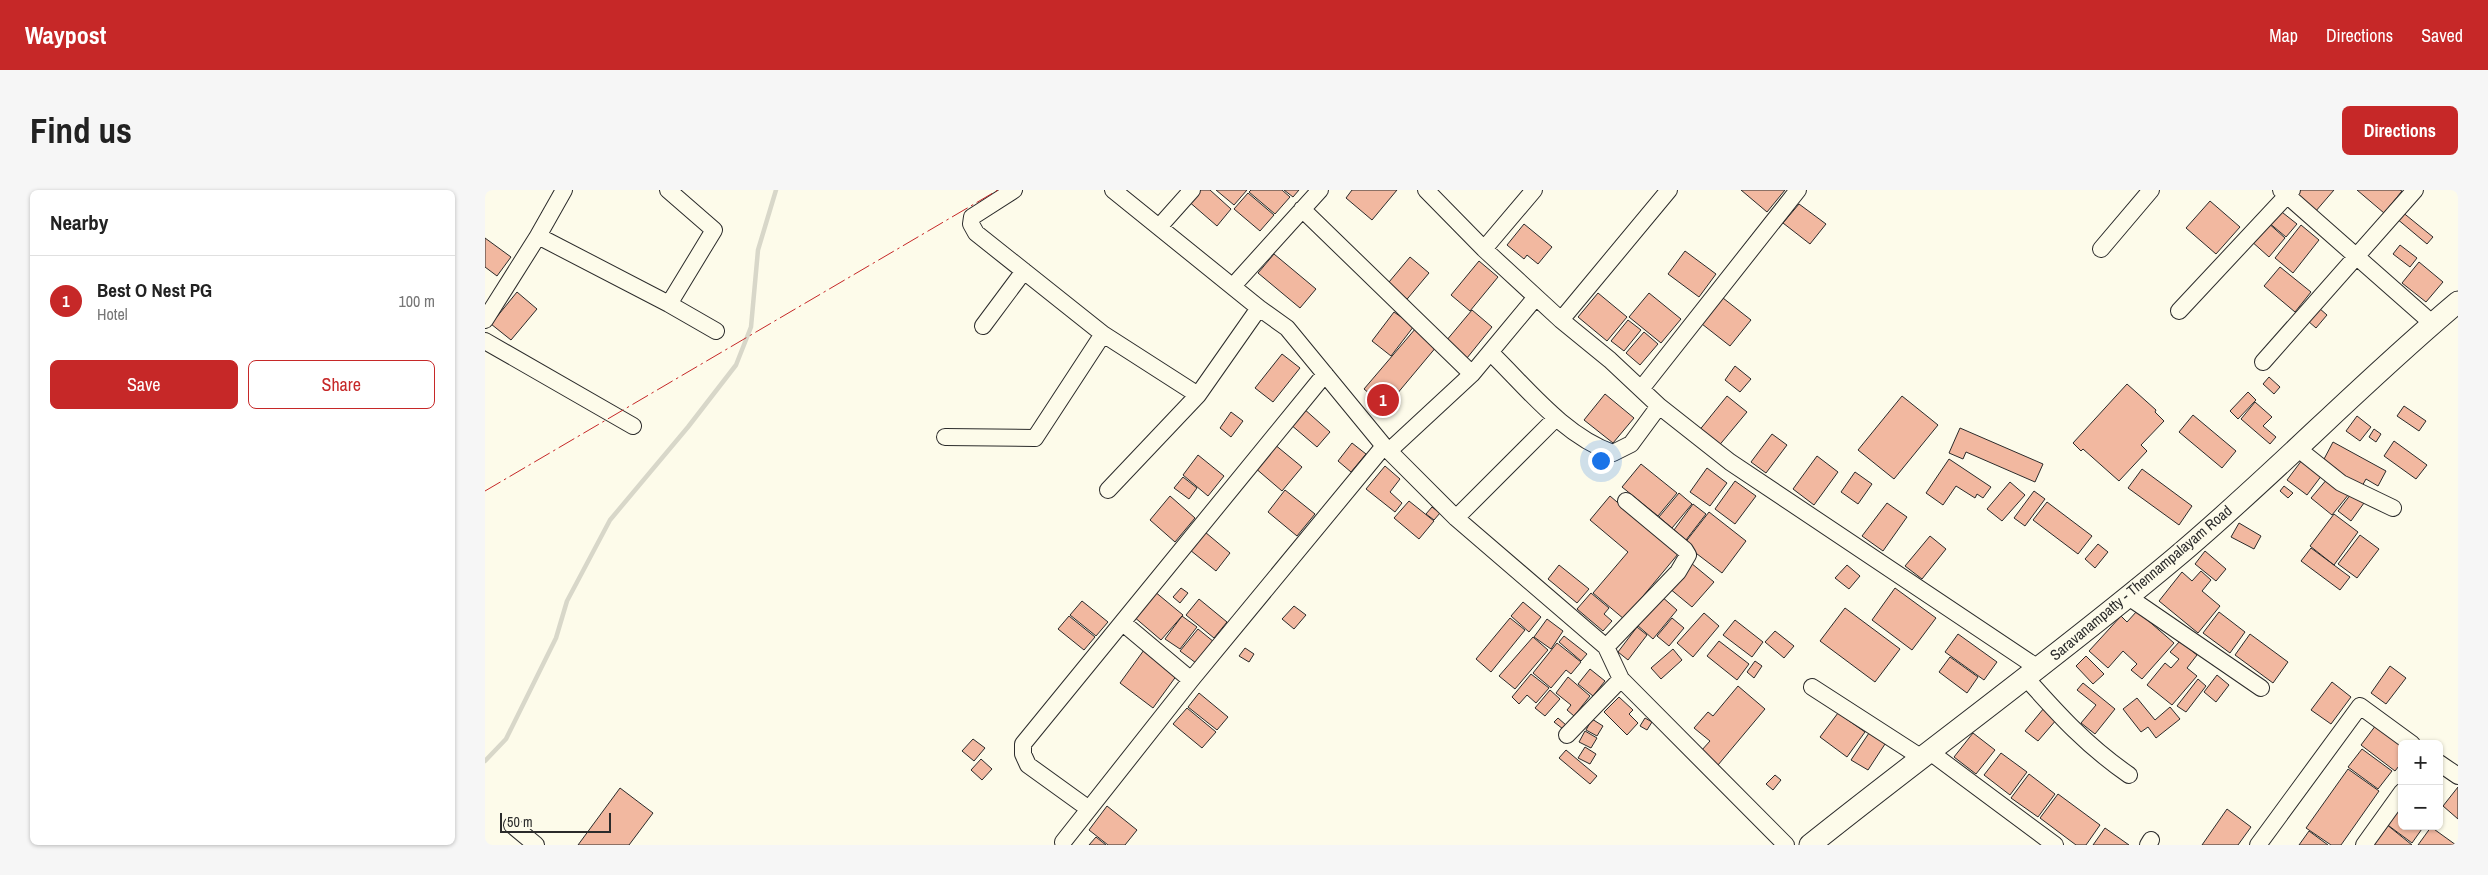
<!DOCTYPE html>
<html lang="en">
<head>
<meta charset="utf-8">
<style>
  :root { --surface:#fff; --page:#f6f6f6; --text:#222; --muted:#767676; --line:#e0e0e0; --accent:#c62828 }
  body { margin:0; font-family:"Archivo Narrow",sans-serif; background:var(--page); color:var(--text) }
  .controls { position:absolute; right:15px; bottom:15px; display:grid; overflow:hidden; border-radius:8px; box-shadow:0 1px 4px #0004 }
  .controls button { width:45px; height:45px; display:grid; place-items:center; padding:0; border:0; border-bottom:1px solid var(--line); background:var(--surface); color:var(--text); font:25px sans-serif }
  .scale { position:absolute; left:15px; bottom:12px; width:111px; box-sizing:border-box; padding-left:5px; border:2px solid #2b2b2b; border-top:0; font-size:14px; line-height:18px; white-space:nowrap; color:#2b2b2b; -webkit-text-stroke:4px #fdfbea; paint-order:stroke }
  .you { position:absolute; left:1115px; top:270px; width:18px; height:18px; margin:-12px; border:4px solid #fff; border-radius:50%; background:#1a73e8; box-shadow:0 0 0 8px #1a73e833 }
  .badge { display:grid; place-items:center; width:32px; height:32px; border-radius:50%; background:var(--accent); color:#fff; font-size:16px; font-weight:700 }
  .pin { position:absolute; translate:-50% -50%; border:2px solid #fff; box-shadow:0 1px 5px #0006 }
  .list { margin:0; padding:0; list-style:none }
  h2 { display:flex; justify-content:space-between; align-items:center; height:65px; margin:0; padding:0 20px; font-size:21px }
  h2 small { font-size:16px; font-weight:400; color:var(--muted) }
  .list li { display:grid; grid-template-columns:32px 1fr auto; gap:15px; align-items:center; box-sizing:border-box; height:90px; padding:0 20px; border-top:1px solid var(--line) }
  .list b { display:block; font-size:19px; white-space:nowrap }
  .list p { margin:0; font-size:16px; white-space:nowrap; color:var(--muted) }
  .list em { font-size:16px; font-style:normal; color:var(--muted) }
  .actions { display:flex; gap:10px; padding:15px 20px }
  .actions a { flex:1; padding:11px 0; border:1px solid var(--accent); border-radius:8px; text-align:center; font-size:18px; color:var(--accent) }
  .actions .main { background:var(--accent); color:#fff }
  .map { position:relative; flex:none; width:1973px; height:655px; overflow:hidden; border-radius:8px }
  header { display:flex; align-items:center; gap:30px; box-sizing:border-box; height:70px; padding:0 25px; background:var(--accent); color:#fff }
  header strong { font-size:24px }
  nav { display:flex; gap:28px; margin-inline-start:auto; font-size:18px }
  .intro { display:flex; align-items:center; justify-content:space-between; box-sizing:border-box; height:120px; padding:0 30px }
  h1 { margin:0; font-size:35px }
  .button { padding:12px 22px; border-radius:8px; background:var(--accent); color:#fff; font-size:18px; font-weight:700 }
  main { display:flex; gap:30px; padding:0 30px }
  aside { flex:1; background:var(--surface); border-radius:8px; box-shadow:0 1px 4px #0004 }
  .map>svg:first-child { display:block }
  .lines { fill:none; stroke-linecap:round; stroke-linejoin:round }
  .stream { stroke:#d8d7c9; stroke-width:4.5 }
  .building { fill:#f2b8a0; stroke:#2b2b2b }
  .minor-casing { stroke:#2b2b2b; stroke-width:18 }
  .major-casing { stroke:#2b2b2b; stroke-width:23 }
  .minor { stroke:#fdfbea; stroke-width:16 }
  .major { stroke:#fdfbea; stroke-width:21 }
  .power { stroke:#c62828; stroke-width:1; stroke-dasharray:18 4 2.5 4; stroke-linecap:butt }
  .labels { text-anchor:middle; stroke-width:4; stroke-linejoin:round; paint-order:stroke }
  .street-label { font-size:15px; fill:#2b2b2b; stroke:#fdfbea }
</style>
</head>
<body>
<header>
<strong>Waypost</strong>
<nav><a>Map</a><a>Directions</a><a>Saved</a></nav>
</header>
<div class="intro"><h1>Find us</h1><a class="button">Directions</a></div>
<main>
<aside>
<h2>Nearby<small></small></h2>
<ul class="list">
<li><span class="badge">1</span><div><b>Best O Nest PG</b><p>Hotel</p></div><em>100 m</em></li>
</ul>
<div class="actions"><a class="main">Save</a><a>Share</a></div>
</aside>
<div class="map">
<svg width="1973" height="655" viewBox="0 0 1973 655">
  <rect width="100%" height="100%" fill="#fdfbea"/>
  <g class="lines">
    <path class="stream" d="M0 571 21 549 71 448 82 411 125 330 203 237 251 175 266 137 273 60 291 0"/>
  </g>
  <path class="building" d="M711 0H725L746 19 732 36 702 10Z
    M731 0H762L749 15Z
    M766 0H797L805 7 790 24 764 2Z
    M799 0H814L808 7Z
    M867 0H912L887 30 861 8Z
    M1256 0H1300L1282 22Z
    M1815 0H1849L1830 22 1810 5Z
    M1872 0H1915L1917 1 1899 23Z
    M763 3 789 25 775 41 749 19Z
    M1725 11 1755 37 1731 64 1701 38Z
    M1314 14 1341 34 1325 54 1298 33Z
    M1793 19 1812 34 1801 47 1783 32Z
    M1916 21 1948 47 1942 54 1911 28Z
    M1781 31 1800 48 1784 67 1765 50Z
    M1039 34 1067 57 1053 74 1042 65 1039 69 1022 55Z
    M1816 35 1834 50 1808 83 1790 68Z
    M0 48 26 67 12 86 0 77Z
    M1915 55 1932 68 1925 77 1908 64Z
    M1200 61 1231 84 1214 107 1183 84Z
    M789 64 831 99 815 118 773 83Z
    M925 67 944 83 918 114 899 98Z
    M994 71 1013 87 985 121 966 105Z
    M1934 72 1958 92 1941 112 1917 93Z
    M1795 77 1826 102 1810 122 1779 96Z
    M32 102 52 119 26 150 6 134Z
    M1113 103 1142 127 1122 151 1093 127Z
    M1164 103 1196 129 1176 153 1144 127Z
    M1238 108 1266 130 1245 156 1217 134Z
    M1834 118 1842 125 1831 138 1823 131Z
    M987 120 1007 137 982 168 961 151Z
    M909 122 929 136 906 166 887 151Z
    M1143 130 1156 140 1139 161 1126 151Z
    M931 138 952 156 901 217 879 199Z
    M1159 142 1173 154 1155 175 1141 163Z
    M797 164 815 178 788 212 770 198Z
    M1250 176 1266 189 1255 202 1240 190Z
    M1784 187 1795 197 1789 204 1778 194Z
    M1642 194 1671 220 1670 222 1679 231 1656 255 1662 261 1634 291 1598 259 1596 261 1588 253Z
    M1763 202 1771 210 1753 229 1745 221Z
    M1120 204 1149 228 1128 253 1099 230Z
    M1242 206 1262 222 1232 258 1213 242Z
    M1417 206 1453 235 1409 289 1373 260Z
    M1770 212 1787 227 1778 236 1791 247 1785 254 1756 229Z
    M1919 216 1941 231 1934 241 1912 226Z
    M818 218 845 242 832 257 805 234Z
    M746 222 758 231 746 247 735 238Z
    M1708 225 1751 261 1737 278 1694 242Z
    M1872 226 1886 237 1875 251 1861 241Z
    M1475 238 1558 274 1550 292 1481 262 1478 269 1464 263Z
    M1889 239 1896 244 1891 252 1884 247Z
    M1287 244 1302 255 1281 283 1266 272Z
    M1909 251 1942 275 1931 289 1899 266Z
    M1848 252 1901 281 1893 296 1881 289 1876 298 1850 284 1852 279 1838 271Z
    M867 253 881 264 866 282 853 271Z
    M789 254 817 277 797 301 769 277Z
    M713 265 739 286 723 306 698 285Z
    M1332 266 1353 282 1329 315 1308 299Z
    M1464 269 1506 297 1498 308 1492 304 1490 308 1471 296 1458 315 1441 303Z
    M1817 270 1837 285 1822 305 1802 290Z
    M1156 274 1192 303 1173 326 1137 297Z
    M900 276 915 289 905 302 917 313 910 322 881 299Z
    M1222 278 1242 293 1225 316 1205 302Z
    M1657 279 1707 316 1694 335 1643 298Z
    M1370 282 1387 294 1373 314 1356 302Z
    M698 287 712 298 704 309 689 298Z
    M1843 288 1864 304 1847 325 1826 308Z
    M1250 291 1271 306 1250 334 1230 319Z
    M1525 292 1540 305 1517 331 1502 319Z
    M1799 296 1808 303 1803 308 1795 301Z
    M800 300 830 324 812 346 783 322Z
    M1549 301 1560 309 1540 336 1529 328Z
    M1194 303 1207 314 1187 338 1174 327Z
    M1866 304 1879 313 1866 331 1853 321Z
    M685 306 710 328 690 352 665 330Z
    M1125 306 1193 364 1139 429 1108 403 1143 362 1105 330Z
    M924 311 949 331 934 349 909 328Z
    M1562 312 1607 346 1593 364 1548 330Z
    M1402 313 1422 327 1398 361 1377 346Z
    M1208 314 1221 324 1201 350 1189 340Z
    M947 317 955 323 949 330 941 324Z
    M1224 322 1261 351 1237 383 1199 354Z
    M1849 324 1873 342 1849 375 1825 356Z
    M1754 333 1776 346 1769 359 1746 347Z
    M720 342 745 363 731 381 705 360Z
    M1875 345 1894 359 1872 388 1853 374Z
    M1445 346 1461 359 1437 389 1420 376Z
    M1613 354 1623 362 1610 378 1600 369Z
    M1826 358 1865 387 1855 400 1816 371Z
    M1720 361 1741 379 1731 391 1710 374Z
    M1206 373 1229 392 1207 417 1184 398Z
    M1074 375 1104 399 1092 413 1063 389Z
    M1362 375 1375 386 1364 399 1350 388Z
    M1716 381 1726 390 1717 401 1735 416 1713 443 1674 411 1697 382 1707 391Z
    M696 398 703 403 695 413 688 407Z
    M1410 398 1451 428 1427 460 1387 430Z
    M669 401 698 425 676 450 648 426Z
    M1106 403 1124 418 1119 424 1127 431 1118 441 1092 419Z
    M1176 406 1192 420 1168 449 1152 435Z
    M714 409 742 432 729 448 701 425Z
    M597 411 623 432 611 446 585 425Z
    M1038 412 1056 427 1044 442 1026 426Z
    M809 416 821 425 809 439 797 429Z
    M1360 418 1415 459 1390 492 1335 451Z
    M1652 421 1689 453 1657 489 1646 480 1652 474 1638 461 1623 478 1604 461 1636 426 1642 432Z
    M1734 422 1760 442 1745 463 1718 443Z
    M1219 423 1234 436 1208 467 1192 453Z
    M584 426 610 447 599 460 573 439Z
    M697 426 712 437 695 459 680 449Z
    M1025 428 1040 440 1006 482 991 469Z
    M1187 428 1199 438 1184 456 1172 446Z
    M1062 429 1078 441 1066 459 1049 447Z
    M1250 430 1278 452 1267 467 1238 445Z
    M1152 437 1162 445 1143 470 1133 462Z
    M713 439 729 452 711 473 695 461Z
    M1290 441 1309 456 1299 468 1280 452Z
    M1473 444 1512 472 1499 490 1460 462Z
    M1765 444 1803 472 1788 493 1750 465Z
    M1079 446 1102 464 1096 471 1074 452Z
    M1048 447 1063 460 1030 499 1014 486Z
    M1234 451 1264 474 1252 490 1222 466Z
    M1695 451 1712 465 1702 478 1712 486 1687 515 1662 495 1680 473 1686 478 1694 469 1685 462Z
    M1072 453 1096 472 1086 484 1081 480 1066 498 1048 483Z
    M760 458 769 464 764 472 754 466Z
    M1188 459 1197 470 1176 489 1166 478Z
    M659 460 692 485 668 518 635 493Z
    M1601 466 1619 484 1608 494 1591 476Z
    M1465 467 1493 487 1482 503 1454 482Z
    M1270 471 1277 476 1269 488 1262 482Z
    M1905 476 1921 488 1901 514 1886 503Z
    M1105 479 1120 491 1108 506 1093 494Z
    M1046 484 1064 498 1051 513 1042 505 1034 514 1027 507Z
    M1732 485 1744 495 1731 512 1719 502Z
    M1083 487 1105 506 1089 526 1082 520 1086 515 1071 503Z
    M1713 489 1721 496 1701 522 1692 516Z
    M1847 492 1866 507 1846 534 1826 520Z
    M1598 493 1630 519 1610 544 1596 533 1611 515 1592 500Z
    M1253 496 1280 519 1233 575 1216 561 1225 551 1209 538 1223 522 1228 526Z
    M1065 500 1075 509 1060 526 1050 518Z
    M714 503 743 527 732 540 703 517Z
    M1134 507 1148 520 1144 524 1153 533 1142 545 1119 522Z
    M1652 508 1670 530 1685 517 1695 529 1671 548 1663 537 1656 542 1638 519Z
    M702 518 731 542 717 558 688 534Z
    M1559 518 1572 529 1553 551 1540 541Z
    M1353 523 1380 542 1362 567 1335 547Z
    M1073 528 1081 535 1078 539 1069 532Z
    M1160 528 1167 532 1162 540 1155 536Z
    M1107 529 1118 536 1112 546 1101 540Z
    M1891 535 1917 555V572L1910 581 1876 555Z
    M1386 540 1402 551 1383 580 1366 570Z
    M1100 541 1112 548 1106 558 1094 552Z
    M1488 543 1510 560 1491 584 1469 567Z
    M488 549 500 558 489 571 477 561Z
    M1100 557 1111 564 1105 574 1093 568Z
    M1877 559 1907 581 1893 599 1863 577Z
    M1081 560 1112 586 1105 594 1074 568Z
    M1516 563 1542 582 1525 605 1499 585Z
    M496 569 507 579 497 590 486 580Z
    M1863 579 1894 601 1856 655H1846L1821 638Z
    M1544 584 1570 604 1553 627 1526 608Z
    M1290 585 1296 590 1288 600 1281 594Z
    M1973 597V629L1958 616Z
    M135 598 168 623 144 655H93Z
    M1573 604 1615 635 1601 655H1591L1555 628Z
    M1917 610V636H1939L1927 653 1900 633Z
    M622 616 652 640 640 655H623L604 640Z
    M1742 619 1766 637 1753 655H1717Z
    M1901 634 1927 655H1885Z
    M1946 637 1971 655H1933Z
    M1620 638 1644 655H1608Z
    M1824 641 1843 655H1814Z
    M611 647 621 655H604Z"/>
  <g class="lines">
    <g class="minor-casing">
      <path id="minor" d="M183 0 229 40 184 114
        M529 0 487 27 486 34 491 43 618 144 713 205
        M628 0 774 118 802 138 899 256 971 328 1121 457 1136 489 1301 655
        M941 0 999 59
        M1049 0 999 59 1076 130 1125 170 1174 216 1245 272 1553 478
        M1796 0 1948 134
        M817 19 987 184
        M674 37 707 0
        M53 46 79 0
        M1616 59 1666 0
        M748 96 835 0
        M1694 121 1807 0
        M0 130 53 46 184 114 231 141
        M1076 130 1184 0
        M498 136 539 81
        M0 151 148 236
        M1006 163C1042 198 1079 246 1128 263L1146 254 1174 216
        M1778 172 1930 0
        M1156 199 1313 0
        M460 247 550 248 618 144
        M1812 258 1856 293 1908 318
        M905 260 987 184 1051 107
        M623 300 713 205 774 118
        M971 328 1071 228
        M1642 406 1776 498
        M638 433 706 490
        M1121 457 1193 382 1203 365 1200 360 1141 311
        M1541 488C1574 525 1602 556 1644 585
        M1327 497 1437 568
        M1082 545 1136 489
        M1445 562 1570 655
        M1954 573 1973 586
        M604 619 543 575 538 564V554L840 184
        M27 635 51 655
        M578 652 706 490 899 256
        M1663 655 1666 650
        M1773 655 1875 516 1927 554
        M1879 655 1917 602"/>
    </g>
    <g class="major-casing">
      <path id="major" d="M1325 655C1445 559 1571 468 1689 369 1787 287 1875 194 1973 112"/>
    </g>
    <use href="#minor" class="minor"/>
    <use href="#major" class="major"/>
    <path class="power" d="M0 301 513 0"/>
  </g>
  <g class="labels">
    <g class="street-label">
      <text transform="translate(1656 393) rotate(-40)" y="5">Saravanampatty - Thennampalayam Road</text>
    </g>
  </g>
</svg>
<div class="controls">
<button>+</button>
<button>−</button>
</div>
<div class="scale">50 m</div>
<div class="you"></div>
<div class="pin badge" style="left:898px;top:210px">1</div>
</div>
</main>
</body>
</html>
